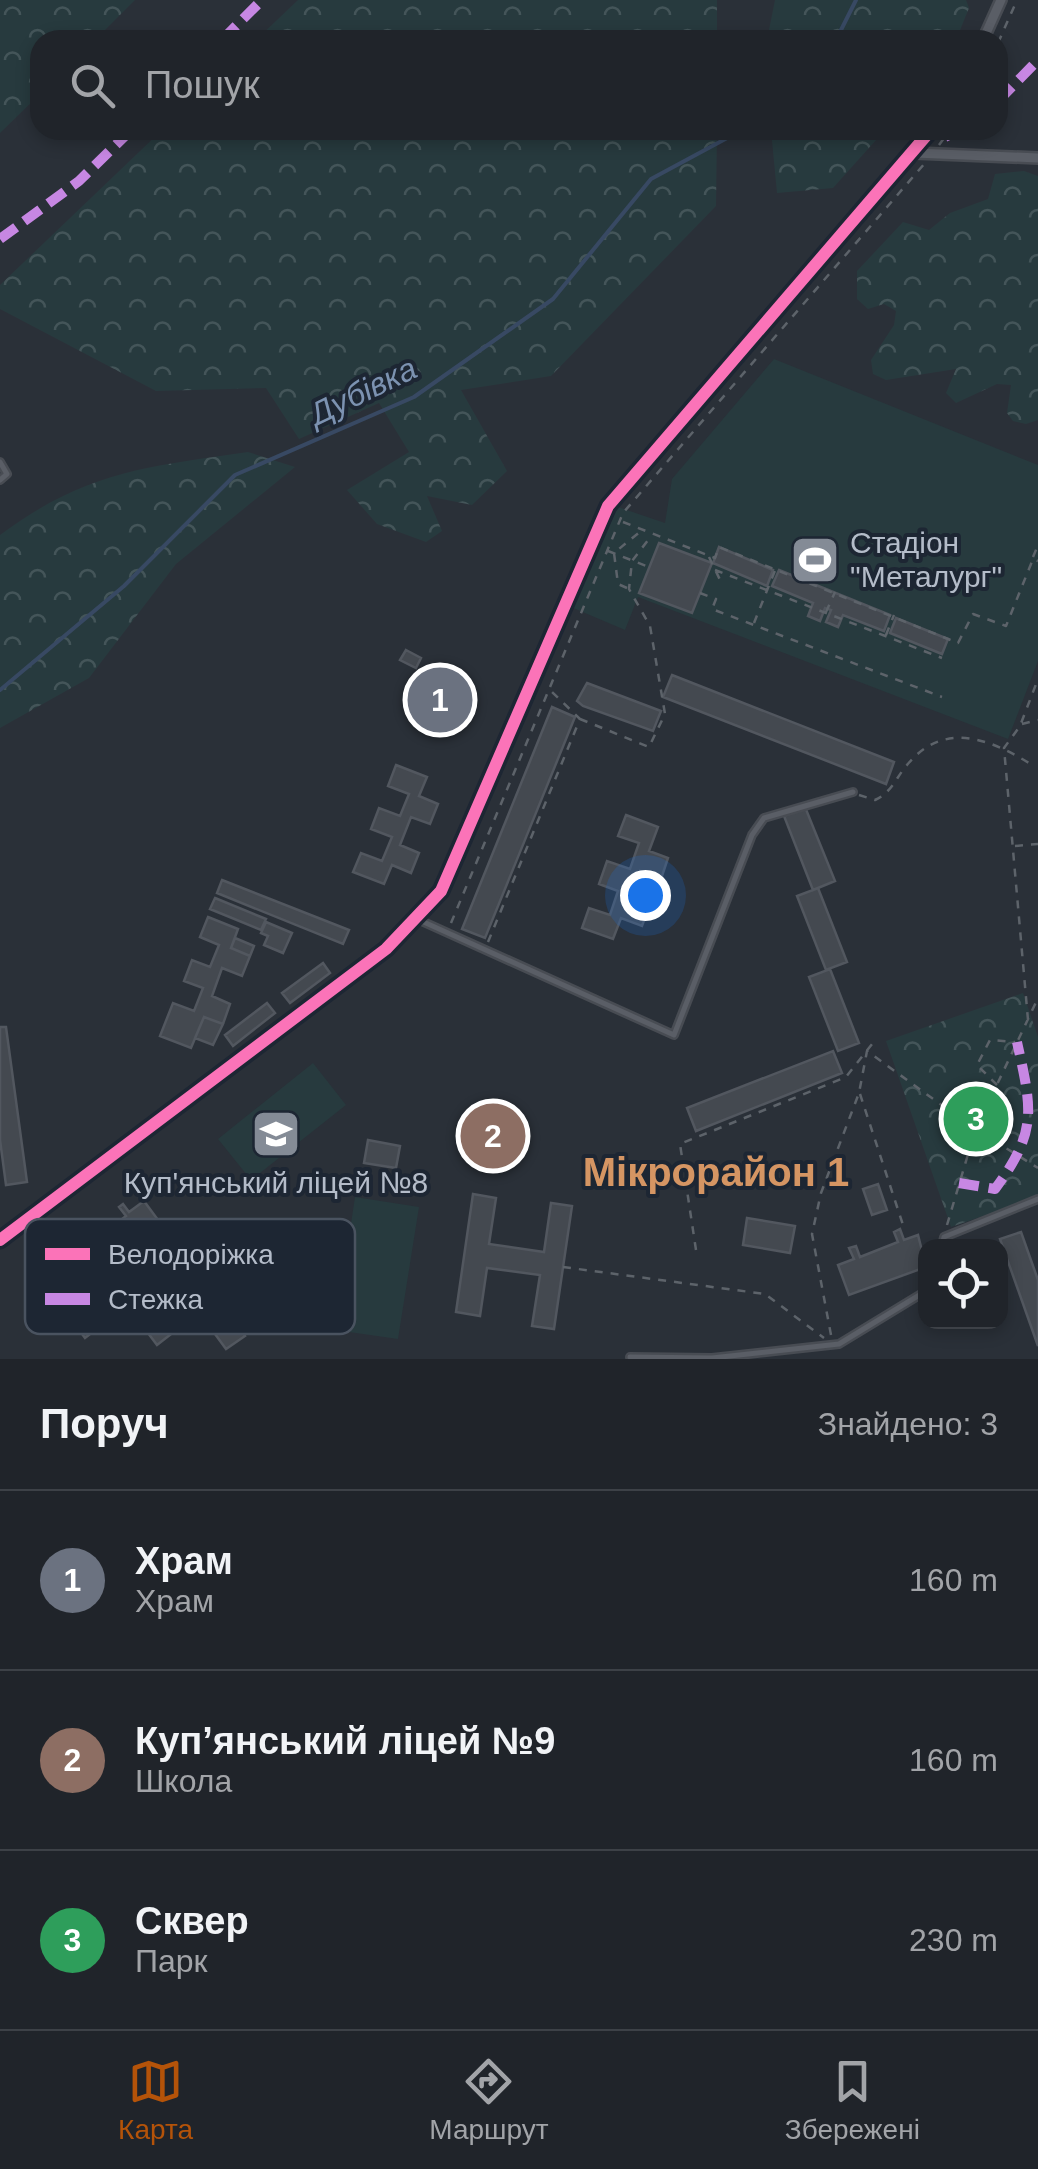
<!DOCTYPE html>
<html lang="uk">
<head>
<meta charset="utf-8">
<style>
  :root { --surface:#20242a; --page:#2d3036; --text:#f1f3f6; --muted:#a2a4a8; --line:#3d4147; --accent:#b45309 }
  body { margin:0; font-family:Helvetica,sans-serif; background:var(--page); color:var(--text) }
  .controls { position:absolute; right:30px; bottom:30px; display:grid; overflow:hidden; border-radius:20px; box-shadow:0 5px 15px #0003 }
  .controls button { width:90px; height:90px; display:grid; place-items:center; padding:0; border:0; border-bottom:2px solid var(--line); background:var(--surface); color:var(--text); font:50px sans-serif }
  .you { position:absolute; left:645px; top:895px; width:35px; height:35px; margin:-25px; border:8px solid #fff; border-radius:50%; background:#1a73e8; box-shadow:0 0 0 15px #1a73e833 }
  .badge { display:grid; place-items:center; width:65px; height:65px; border-radius:50%; background:var(--accent); color:#fff; font-size:32px; font-weight:700 }
  .pin { position:absolute; translate:-50% -50%; border:5px solid #fff; box-shadow:0 2px 10px #0006 }
  .list { margin:0; padding:0; list-style:none }
  h2 { display:flex; justify-content:space-between; align-items:center; height:130px; margin:0; padding:0 40px; font-size:42px }
  h2 small { font-size:32px; font-weight:400; color:var(--muted) }
  .list li { display:grid; grid-template-columns:65px 1fr auto; gap:30px; align-items:center; box-sizing:border-box; height:180px; padding:0 40px; border-top:2px solid var(--line) }
  .list b { display:block; font-size:38px; white-space:nowrap }
  .list p { margin:0; font-size:32px; white-space:nowrap; color:var(--muted) }
  .list em { font-size:32px; font-style:normal; color:var(--muted) }
  .icon { flex:none; width:55px; height:55px; fill:none; stroke:currentColor; stroke-width:2; stroke-linecap:round; stroke-linejoin:round }
  .map { position:relative; flex:none; width:1038px; height:1359px; overflow:hidden }
  .search { position:absolute; background:var(--surface); box-shadow:0 5px 15px #0003; left:30px; right:30px; top:30px; height:110px; display:flex; align-items:center; gap:25px; box-sizing:border-box; padding:0 35px; border-radius:30px; color:var(--muted); font-size:38px }
  .sheet { height:670px; background:var(--surface) }
  nav { display:flex; justify-content:space-around; align-items:center; box-sizing:border-box; height:140px; border-top:2px solid var(--line); background:var(--surface); font-size:28px; color:var(--muted) }
  nav a { display:grid; justify-items:center; gap:5px }
  nav .on { color:var(--accent) }
  .map>svg:first-child { display:block }
  .grass { fill:#273a3e }
  .forest { fill:url(#forest-crowns) }
  .lines { fill:none; stroke-linecap:round; stroke-linejoin:round }
  .stream { stroke:#384963; stroke-width:4 }
  .building { fill:#444950; stroke:#52575f; stroke-width:2.5; fill-rule:evenodd }
  .lane-casing { stroke:#484c53; stroke-width:10 }
  .street-casing { stroke:#484c53; stroke-width:14 }
  .path { stroke:#5d636a; stroke-width:2.5; stroke-dasharray:8 8; stroke-linecap:butt }
  .lane { stroke:#5a5e66; stroke-width:5 }
  .street { stroke:#5a5e66; stroke-width:9 }
  .quiet { stroke:#c787e3; stroke-width:10; stroke-dasharray:20 10; stroke-linecap:butt }
  .cycleway-casing { stroke:#1d2633; stroke-width:19 }
  .cycleway { stroke:#fb73b8; stroke-width:12 }
  .labels { text-anchor:middle; stroke-width:8; stroke-linejoin:round; paint-order:stroke }
  .poi-label { font-size:30px; fill:#b4bcc9; stroke:#1d2633; text-anchor:start }
  .water-label { font-size:32px; font-style:italic; fill:#7c92b1; stroke:#1d2633 }
  .district-label { font-size:40px; font-weight:bold; fill:#d59563; stroke:#1d2633 }
  .key { fill:#1d2633; stroke:#4a5360; stroke-width:2.5 }
  .key-label { font-size:28px; fill:#b4bcc9 }
</style>
</head>
<body>
<div class="map">
<svg width="1038" height="1359" viewBox="0 0 1038 1359">
  <defs>
    <pattern id="forest-crowns" width="20" height="18" patternUnits="userSpaceOnUse" patternTransform="scale(2.5)"><rect width="20" height="18" fill="#273a3e"/><path d="M2 6a3 3 0 1 1 6 0M12 15a3 3 0 1 1 6 0" fill="none" stroke="#445559"/></pattern>
  </defs>
  <rect width="100%" height="100%" fill="#2a3038"/>
  <path class="grass" d="M774 359 1038 465V661L1008 739 638 597 625 630 571 607 618 507 665 523 672 479Z
    M313 1063 346 1105 251 1180 218 1139Z
    M355 1197 419 1207 398 1339 335 1330Z"/>
  <path class="forest" d="M0 0H135L95 40H40V94L0 133Z
    M298 0H717V40H256Z
    M775 0H966L969 8 956 40H767Z
    M162 130H717L716 206 551 376 461 390 507 471 472 505 427 496 442 531 426 542 377 524 347 490 409 452 379 403 299 439 266 388 156 391 0 309V285Z
    M771 130H885L833 188 777 193Z
    M1024 171 1038 176V420L1026 424 1013 421 1007 413 1011 385 997 384 956 403 946 393 956 369 886 380 873 374 871 360 894 325 896 311 884 304 868 309 857 299V271L903 222 929 230 950 213 988 199 995 174Z
    M248 452 295 467 176 564 89 678 0 728V535C86 471 146 467 248 452Z
    M1023 993 1038 1037V1197L951 1227 886 1041Z"/>
  <g class="lines">
    <path class="stream" d="M836 40 856 0
      M0 690 124 586 235 475 414 397 553 299 651 179 742 130"/>
  </g>
  <path class="building" d="M659 543 712 563 692 613 639 593Z
    M719 547 773 570 767 586 713 563Z
    M779 570 890 615 884 631 843 615 838 627 826 622 831 610 825 608 820 621 808 616 813 603 772 586Z
    M896 618 948 639 942 654 890 633Z
    M406 650 421 658 416 668 400 660Z
    M439 668 467 682 462 692 434 678Z
    M672 675 894 762 886 784 663 697Z
    M418 678 464 699 456 718 410 696Z
    M587 683 661 711 653 731 583 706 577 701Z
    M552 707 575 717 485 938 462 929Z
    M396 765 427 777 419 796 438 804 430 824 411 817 400 845 419 853 411 873 392 865 384 884 353 872 361 853 382 861 392 837 371 829 379 808 400 816 409 794 388 786Z
    M805 807 835 881 813 890 784 816Z
    M626 815 658 827 649 851 668 858 661 879 640 871 631 897 650 904 642 926 621 918 613 939 582 928 589 908 610 915 618 891 599 884 607 861 630 869 639 843 618 836Z
    M222 880 349 930 343 944 217 893Z
    M818 888 847 962 826 970 797 896Z
    M215 898 266 919 261 930 210 909Z
    M208 917 238 929 231 948 250 956 242 976 222 968 212 996 230 1004 223 1024 204 1017 191 1048 160 1036 173 1003 194 1011 203 988 184 981 192 960 210 967 219 945 200 937Z
    M266 922 292 933 283 953 264 945 268 936 261 933Z
    M235 938 254 946 250 956 231 948Z
    M323 963 330 973 290 1003 282 993Z
    M830 969 859 1043 838 1051 809 977Z
    M267 1003 275 1013 233 1046 225 1035Z
    M204 1017 223 1024 213 1045 195 1038Z
    M0 1027H6L27 1182 6 1185 0 1140Z
    M833 1051 842 1073 696 1131 687 1108Z
    M368 1140 400 1146 396 1168 364 1163Z
    M878 1184 887 1210 872 1215 863 1189Z
    M473 1194 496 1198 489 1244 544 1252 551 1203 572 1206 554 1329 532 1326 540 1275 487 1268 480 1316 456 1312Z
    M144 1201 175 1243 179 1240 245 1336 226 1349 193 1304 169 1322 175 1331 157 1345 121 1297 97 1315 103 1324 85 1338 40 1277 65 1258 72 1268 65 1273 86 1302 128 1271 101 1235 126 1216 119 1207 123 1204 129 1212ZM163 1256 186 1287 159 1307 136 1276Z
    M747 1218 795 1226 790 1253 743 1245Z
    M900 1229 904 1240 918 1235 926 1267 849 1295 838 1265 854 1259 849 1248 856 1246 860 1257 898 1242 894 1232Z
    M1021 1232 1038 1280V1346L1000 1239Z"/>
  <g class="lines">
    <g class="lane-casing">
      <path id="lane" d="M0 462 7 474 0 480
        M417 919 674 1035 752 835 764 818 853 792
        M942 1246 944 1237 1038 1199
        M630 1357 712 1358 839 1344 926 1291"/>
    </g>
    <g class="street-casing">
      <path id="street" d="M983 40 1001 0
        M915 153 1038 158
        M0 1240 386 949 441 891 608 506 931 130"/>
    </g>
    <path class="path" d="M998 43 1017 0
      M939 145 950 130
      M623 522 715 558 719 547 958 643 973 614 1006 626 1033 559 1038 561
      M608 551 649 567
      M709 557 722 584
      M1033 557 1038 545
      M715 570 942 658
      M627 588 618 584 614 553 641 531
      M700 593 716 599 712 609 942 697
      M826 612 835 592
      M754 623 776 568
      M886 635 894 615
      M580 719 649 747 665 714 650 626 629 589 632 561 652 535
      M1022 724 1038 720
      M859 795 875 800C892 792 895 779 907 765 943 721 988 738 1029 763
      M1015 846 1038 844
      M451 923 623 513 925 163
      M488 942 580 719 550 690
      M1028 1020 1004 748 1020 726 1038 679
      M997 1085 977 1065 990 1040 1015 1042
      M860 1094 904 1228
      M954 1130a20 20 0 1 1 40 0a20 20 0 1 1-40 0Z
      M984 1112 1038 998
      M993 1140 1038 1168
      M947 1225 969 1151
      M696 1250 680 1144 846 1077 876 1039
      M563 1267 765 1294 824 1338
      M831 1335 812 1234 821 1193 859 1093 867 1051 958 1117"/>
    <use href="#lane" class="lane"/>
    <use href="#street" class="street"/>
    <path class="quiet" d="M222 40 262 0
      M998 101 1038 60
      M945 137 958 130
      M0 239 79 181 131 130
      M959 1183 995 1189C1038 1131 1032 1110 1017 1042"/>
    <g class="cycleway-casing">
      <path id="cycleway" d="M0 1240 386 949 441 891 608 506 931 130"/>
    </g>
    <use href="#cycleway" class="cycleway"/>
  </g>
  <defs>
    <g id="stadium-square" transform="scale(2.5)"><rect x="-9" y="-9" width="18" height="18" rx="4" fill="#848b96" stroke="#1d2633"/><path d="M0-5a6.5 5 0 1 0 0 10a6.5 5 0 1 0 0-10ZM-3.5-1.8h7v3.6h-7Z" fill="#fff"/></g>
    <g id="school-square" transform="scale(2.5)"><rect x="-9" y="-9" width="18" height="18" rx="4" fill="#848b96" stroke="#1d2633"/><path d="M0-5L7-2L0 1L-7-2ZM-4 1L0 2.5L4 1V4Q0 6-4 4Z" fill="#fff"/></g>
  </defs>
  <g fill-rule="evenodd">
    <use href="#stadium-square" x="815" y="560"/>
    <use href="#school-square" x="276" y="1134"/>
  </g>
  <g class="labels">
    <g class="poi-label">
      <text x="850" y="553">Стадіон<tspan x="850" dy="34">"Металург"</tspan></text>
      <text x="276" y="1193" text-anchor="middle">Куп'янський ліцей №8</text>
    </g>
    <g class="water-label">
      <text transform="translate(363 391) rotate(-26)" y="11">Дубівка</text>
    </g>
    <g class="district-label">
      <text x="716" y="1186">Мікрорайон 1</text>
    </g>
  </g>
  <rect x="25" y="1219" width="330" height="115" rx="15" class="key"/>
  <rect x="45" y="1248" width="45" height="12" fill="#fb73b8"/>
  <rect x="45" y="1293" width="45" height="12" fill="#c787e3"/>
  <g class="key-label">
    <text x="108" y="1264">Велодоріжка</text>
    <text x="108" y="1309">Стежка</text>
  </g>
</svg>
<div class="controls">
<button><svg class="icon" aria-label="locate" viewBox="0 0 24 24"><circle cx="12" cy="12" r="6"/><path d="M12 2v4M12 18v4M2 12h4M18 12h4"/></svg></button>
</div>
<div class="you"></div>
<div class="pin badge" style="left:440px;top:700px;background:#6b7280">1</div>
<div class="pin badge" style="left:493px;top:1136px;background:#8d6e63">2</div>
<div class="pin badge" style="left:976px;top:1119px;background:#2e9e5b">3</div>
<div class="search"><svg class="icon" aria-label="search" viewBox="0 0 24 24"><circle cx="10" cy="10" r="6"/><path d="M15 15l6 6"/></svg>Пошук</div>
</div>
<section class="sheet">
<h2>Поруч<small>Знайдено: 3</small></h2>
<ul class="list">
<li><span class="badge" style="background:#6b7280">1</span><div><b>Храм</b><p>Храм</p></div><em>160 m</em></li>
<li><span class="badge" style="background:#8d6e63">2</span><div><b>Куп’янський ліцей №9</b><p>Школа</p></div><em>160 m</em></li>
<li><span class="badge" style="background:#2e9e5b">3</span><div><b>Сквер</b><p>Парк</p></div><em>230 m</em></li>
</ul>
</section>
<nav>
<a class="on"><svg class="icon" aria-label="map" viewBox="0 0 24 24"><path d="M3 6l6-2 6 2 6-2v14l-6 2-6-2-6 2zM9 4v14M15 6v14"/></svg>Карта</a>
<a><svg class="icon" aria-label="directions" viewBox="0 0 24 24"><path d="M12 3l9 9-9 9-9-9zM9 14v-3h6M13 9l2 2-2 2"/></svg>Маршрут</a>
<a><svg class="icon" aria-label="saved" viewBox="0 0 24 24"><path d="M7 4h10v16l-5-4-5 4z"/></svg>Збережені</a>
</nav>
</body>
</html>
